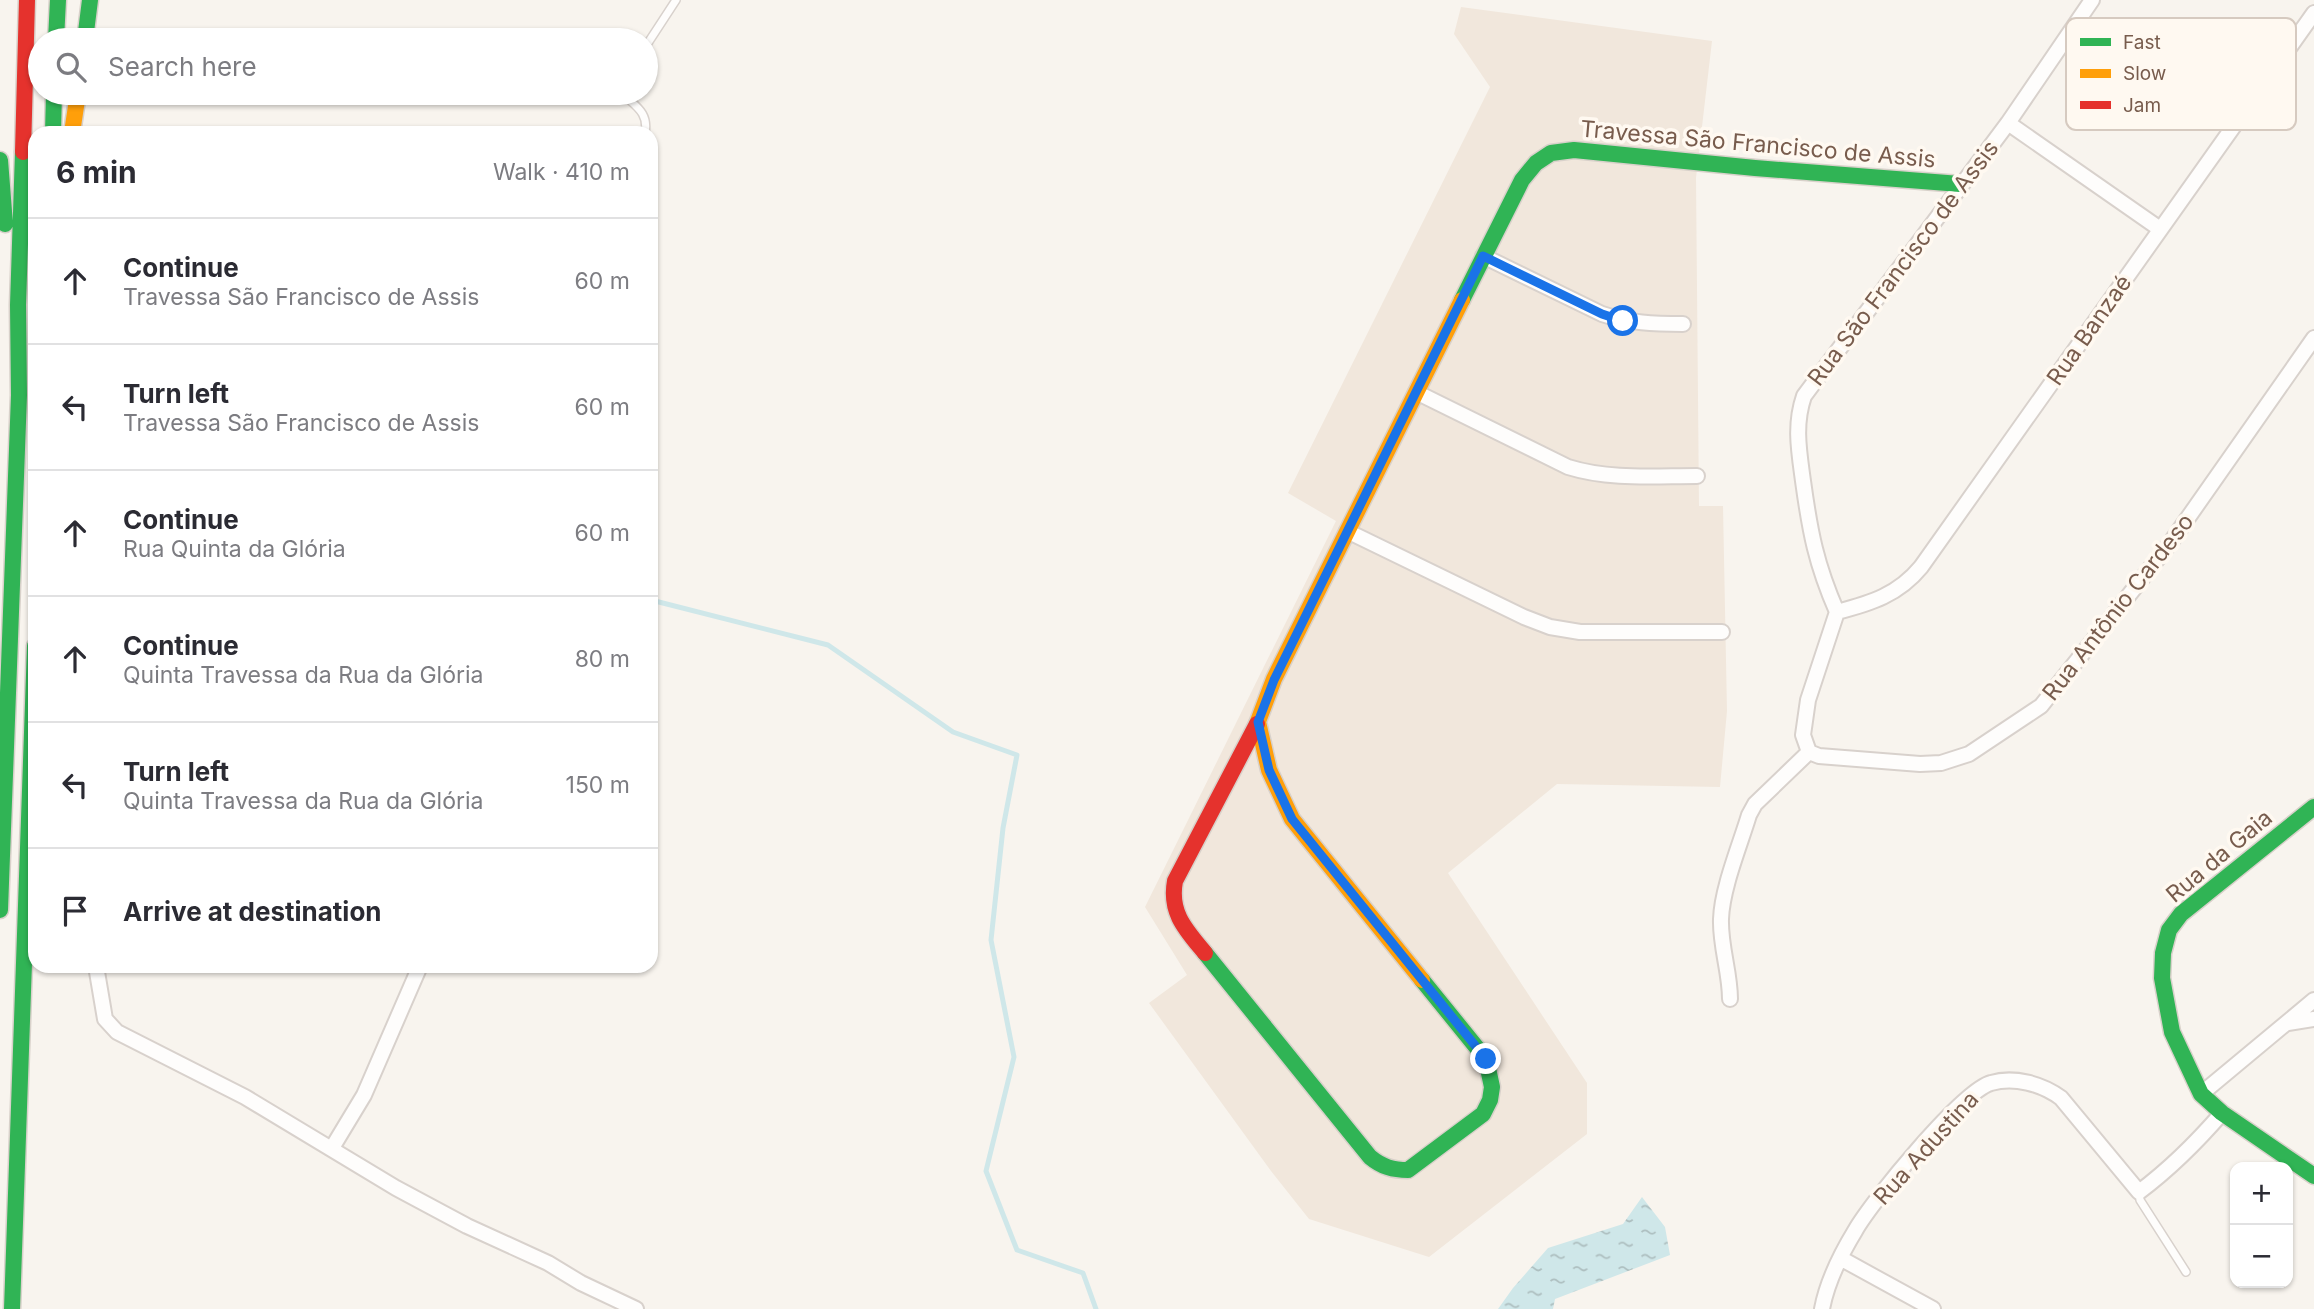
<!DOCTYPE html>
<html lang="en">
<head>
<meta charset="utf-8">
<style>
  :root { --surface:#fff; --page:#f2f2f3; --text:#2b2b33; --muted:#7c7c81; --line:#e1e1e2 }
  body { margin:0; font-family:Inter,sans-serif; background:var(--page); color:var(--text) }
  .controls { position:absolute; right:21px; bottom:21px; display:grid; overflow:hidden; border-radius:14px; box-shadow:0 2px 5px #0004 }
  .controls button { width:63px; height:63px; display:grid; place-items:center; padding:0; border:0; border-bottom:2px solid var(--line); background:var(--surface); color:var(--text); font:35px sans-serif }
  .stop { position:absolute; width:21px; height:21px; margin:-16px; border:5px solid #1a73e8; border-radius:50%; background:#fff }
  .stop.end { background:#1a73e8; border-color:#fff; box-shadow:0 2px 7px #0008 }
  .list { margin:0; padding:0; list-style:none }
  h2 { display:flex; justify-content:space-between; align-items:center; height:91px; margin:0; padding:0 28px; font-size:30px }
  h2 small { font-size:23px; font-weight:400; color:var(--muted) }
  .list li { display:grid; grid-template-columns:46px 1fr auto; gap:21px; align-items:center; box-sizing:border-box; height:126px; padding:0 28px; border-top:2px solid var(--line) }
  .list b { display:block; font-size:26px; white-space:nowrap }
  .list p { margin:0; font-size:23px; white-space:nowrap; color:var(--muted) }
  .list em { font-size:23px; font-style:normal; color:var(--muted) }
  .icon { flex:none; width:38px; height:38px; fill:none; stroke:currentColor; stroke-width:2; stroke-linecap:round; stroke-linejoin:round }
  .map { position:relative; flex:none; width:2314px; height:1309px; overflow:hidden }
  .search { position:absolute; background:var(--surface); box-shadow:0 2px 5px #0004; left:28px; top:28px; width:630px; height:77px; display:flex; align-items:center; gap:18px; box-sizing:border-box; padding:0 24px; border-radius:38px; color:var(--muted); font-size:26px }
  .panel { position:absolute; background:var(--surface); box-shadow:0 2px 5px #0004; left:28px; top:126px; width:630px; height:847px; border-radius:21px }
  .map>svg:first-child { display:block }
  .residential { fill:#f1e7dc }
  .water { fill:url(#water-ripples) }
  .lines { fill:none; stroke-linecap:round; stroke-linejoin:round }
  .stream { stroke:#cfe7e9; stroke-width:5 }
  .lane-casing { stroke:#d8d1cc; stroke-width:10 }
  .street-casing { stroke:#d8d1cc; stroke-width:18 }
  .fast-casing { stroke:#d8d1ca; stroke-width:19 }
  .slow-casing { stroke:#d8d1ca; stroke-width:19 }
  .jam-casing { stroke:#d8d1ca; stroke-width:19 }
  .lane { stroke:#fefdfc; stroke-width:7 }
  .street { stroke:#fefdfc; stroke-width:14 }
  .fast { stroke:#30b455; stroke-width:16 }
  .slow { stroke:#ff9f0a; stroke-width:16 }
  .jam { stroke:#e5322d; stroke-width:16 }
  .route { stroke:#1a73e8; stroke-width:9 }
  .labels { text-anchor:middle; stroke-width:7; stroke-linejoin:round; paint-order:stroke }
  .street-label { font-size:23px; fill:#785c4d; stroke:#fff9f1 }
  .key { fill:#fff9f1; stroke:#d6cac0; stroke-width:2 }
  .key-label { font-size:19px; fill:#785c4d }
</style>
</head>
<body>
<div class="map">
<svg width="2314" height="1309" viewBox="0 0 2314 1309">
  <defs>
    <pattern id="water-ripples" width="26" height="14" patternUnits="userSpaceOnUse" patternTransform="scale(1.75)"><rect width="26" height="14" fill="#cfe7e9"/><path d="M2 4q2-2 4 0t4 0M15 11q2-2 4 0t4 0" fill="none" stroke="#adbebf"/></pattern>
  </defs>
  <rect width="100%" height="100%" fill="#f8f4ee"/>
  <path class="residential" d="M1461 7 1712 41 1696 178 1699 506H1723L1727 711 1720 787 1557 784 1448 873 1587 1083V1134L1429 1257 1309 1219 1271 1171 1149 1003 1187 975 1145 907 1336 521 1288 493 1490 87 1454 34Z"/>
  <path class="water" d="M1642 1197 1665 1227 1670 1255 1555 1299 1553 1309H1498L1513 1288 1548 1248 1623 1224Z"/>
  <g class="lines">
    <path class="stream" d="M651 600 828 645 953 732 1017 755 1003 828 991 940 1014 1057 986 1171 1017 1250 1083 1273 1096 1309"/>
    <g class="lane-casing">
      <path id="lane" d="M646 46 676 0
        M622 93C635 106 649 112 645 133
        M2139 1192 2140 1200 2186 1272"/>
    </g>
    <g class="street-casing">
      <path id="street" d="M2008 123 2160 229
        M1483 256 1602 314C1629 323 1654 324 1683 324
        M1416 392 1568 467C1610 480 1653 476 1697 476
        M1347 531 1524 617 1550 627 1580 632H1722
        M1837 612C1871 603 1898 595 1921 567L2314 13
        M1809 752 1803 735 1808 700 1837 612C1816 564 1810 532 1803 481 1799 451 1794 425 1804 396L2008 123 2092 0
        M1809 752 1819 756 1920 764 1941 763 1969 754 2041 706 2171 542 2314 338
        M96 966 105 1019 117 1032 245 1097 396 1188 467 1226 548 1263 581 1283 636 1309
        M1730 999C1730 972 1720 946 1721 919 1722 888 1740 845 1749 815L1755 804 1809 752
        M2288 1023 2314 1019
        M2201 1094 2314 1000
        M332 1148 364 1095 420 966
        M1840 1258 1933 1309
        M1822 1309C1827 1282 1841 1254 1855 1231 1872 1201 1962 1091 1991 1083 2014 1076 2042 1084 2061 1098L2139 1192C2171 1168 2196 1143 2222 1113"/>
    </g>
    <g class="fast-casing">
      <path id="fast" d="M56 40 58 0
        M85 40 90 0
        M53 133 54 93
        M0 160 5 224
        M1462 300 1522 180 1536 163 1551 153 1574 150 1755 168 1960 184
        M2314 807 2181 914 2169 930 2163 953 2162 978 2172 1032 2201 1094 2222 1113 2314 1176
        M0 910 19 395 18 305 23 152
        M1205 953 1370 1157C1382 1167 1393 1170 1408 1170L1483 1114 1490 1100 1492 1087 1486 1059 1422 980
        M12 1309 35 646"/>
    </g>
    <g class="slow-casing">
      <path id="slow" d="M72 133 78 93
        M1258 722 1269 770 1292 819 1422 980
        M1257 724 1274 679 1462 300"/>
    </g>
    <g class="jam-casing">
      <path id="jam" d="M23 152 27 0
        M1205 953C1186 930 1169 913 1175 881L1257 724"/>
    </g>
    <use href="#lane" class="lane"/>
    <use href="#street" class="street"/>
    <use href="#fast" class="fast"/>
    <use href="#slow" class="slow"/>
    <use href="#jam" class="jam"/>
  </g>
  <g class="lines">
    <path class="route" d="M1486 1059 1292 819 1269 770 1258 722 1274 680 1483 256 1602 314 1623 321"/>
  </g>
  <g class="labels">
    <g class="street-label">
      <text transform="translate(1758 144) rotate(5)" y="8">Travessa São Francisco de Assis</text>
      <text transform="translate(1903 263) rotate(-53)" y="8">Rua São Francisco de Assis</text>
      <text transform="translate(2089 330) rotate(-55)" y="8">Rua Banzaé</text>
      <text transform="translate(2118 607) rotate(-52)" y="8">Rua Antônio Cardeso</text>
      <text transform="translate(2219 856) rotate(-40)" y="8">Rua da Gaia</text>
      <text transform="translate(1926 1148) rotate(-48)" y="8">Rua Adustina</text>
    </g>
  </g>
  <rect x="2066" y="18" width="230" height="112" rx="10" class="key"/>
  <rect x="2080" y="38" width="31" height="8" fill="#30b455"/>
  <rect x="2080" y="69" width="31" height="9" fill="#ff9f0a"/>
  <rect x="2080" y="101" width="31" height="8" fill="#e5322d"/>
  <g class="key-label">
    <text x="2123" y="49">Fast</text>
    <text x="2123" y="80">Slow</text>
    <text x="2123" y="112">Jam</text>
  </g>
</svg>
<div class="controls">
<button>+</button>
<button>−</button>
</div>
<div class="stop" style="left:1623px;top:321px"></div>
<div class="stop end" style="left:1486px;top:1059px"></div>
<div class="search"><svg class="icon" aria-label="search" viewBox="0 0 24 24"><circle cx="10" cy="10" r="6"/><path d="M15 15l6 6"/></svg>Search here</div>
<section class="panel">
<h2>6 min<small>Walk · 410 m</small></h2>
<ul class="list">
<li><svg class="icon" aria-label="ahead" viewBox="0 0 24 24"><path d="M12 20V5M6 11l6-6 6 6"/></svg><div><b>Continue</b><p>Travessa São Francisco de Assis</p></div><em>60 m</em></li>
<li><svg class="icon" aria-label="left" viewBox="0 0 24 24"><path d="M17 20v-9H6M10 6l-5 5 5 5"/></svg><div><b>Turn left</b><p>Travessa São Francisco de Assis</p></div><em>60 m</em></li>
<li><svg class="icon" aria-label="ahead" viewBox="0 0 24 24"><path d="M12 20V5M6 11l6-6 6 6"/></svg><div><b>Continue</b><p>Rua Quinta da Glória</p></div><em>60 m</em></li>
<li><svg class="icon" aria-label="ahead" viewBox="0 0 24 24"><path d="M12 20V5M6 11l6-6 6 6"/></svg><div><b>Continue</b><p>Quinta Travessa da Rua da Glória</p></div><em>80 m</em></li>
<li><svg class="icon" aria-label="left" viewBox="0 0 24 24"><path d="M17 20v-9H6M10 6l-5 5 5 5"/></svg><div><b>Turn left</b><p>Quinta Travessa da Rua da Glória</p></div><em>150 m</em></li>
<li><svg class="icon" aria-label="arrive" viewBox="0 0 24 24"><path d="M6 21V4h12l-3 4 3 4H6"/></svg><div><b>Arrive at destination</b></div></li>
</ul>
</section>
</div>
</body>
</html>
